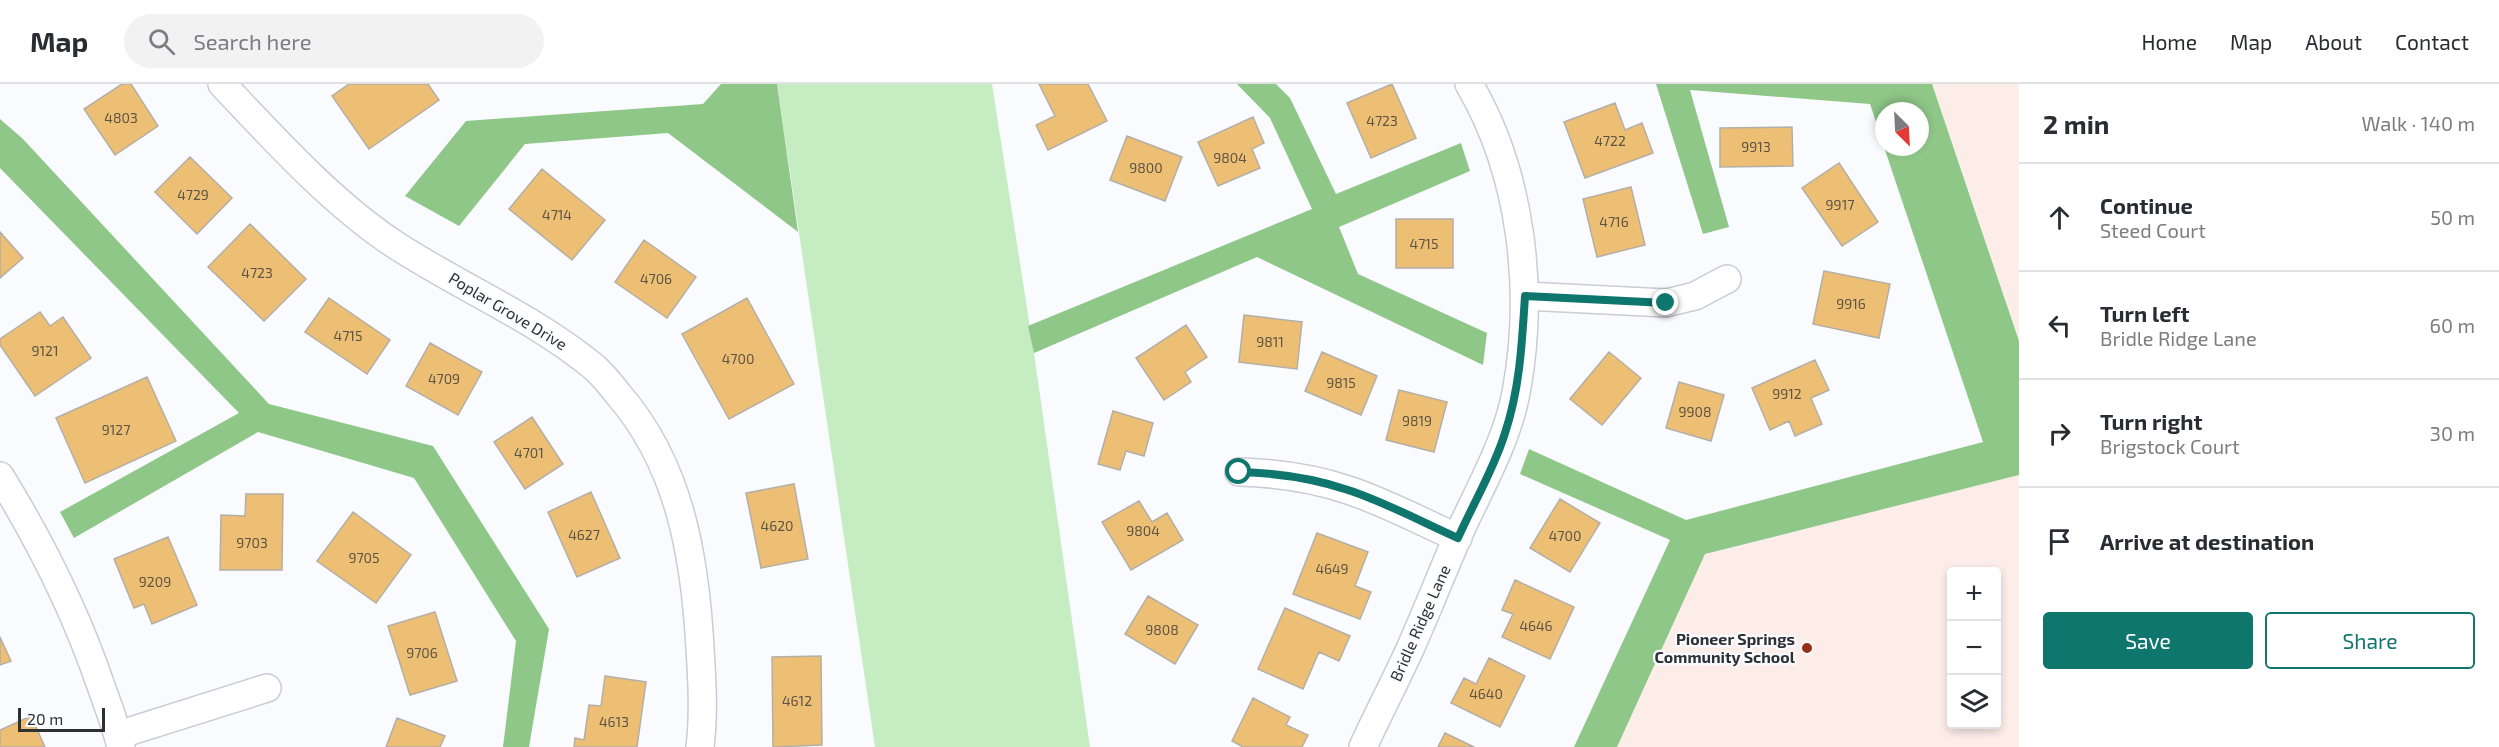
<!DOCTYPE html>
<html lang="en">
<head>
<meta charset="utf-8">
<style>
  :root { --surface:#fff; --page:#f2f2f3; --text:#2b2b33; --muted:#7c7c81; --line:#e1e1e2; --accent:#0f766e }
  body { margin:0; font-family:"Exo 2",sans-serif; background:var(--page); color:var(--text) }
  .controls { position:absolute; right:18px; bottom:18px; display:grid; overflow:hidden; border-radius:6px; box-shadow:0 3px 9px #0003 }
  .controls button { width:54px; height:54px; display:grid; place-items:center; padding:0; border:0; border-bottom:2px solid var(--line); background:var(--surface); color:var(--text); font:30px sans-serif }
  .compass { position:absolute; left:1875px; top:18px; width:54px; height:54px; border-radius:50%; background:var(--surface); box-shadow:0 3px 9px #0003; rotate:156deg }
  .scale { position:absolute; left:18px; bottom:15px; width:87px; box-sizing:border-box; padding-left:6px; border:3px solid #2f3034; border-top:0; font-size:16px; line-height:21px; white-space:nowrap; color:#2f3034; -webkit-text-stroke:4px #f9fbff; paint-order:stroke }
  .stop { position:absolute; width:18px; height:18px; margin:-14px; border:4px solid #0f766e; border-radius:50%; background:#fff }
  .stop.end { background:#0f766e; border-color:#fff; box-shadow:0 2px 6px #0008 }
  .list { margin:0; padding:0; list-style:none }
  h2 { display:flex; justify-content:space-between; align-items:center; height:78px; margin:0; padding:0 24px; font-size:26px }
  h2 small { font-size:20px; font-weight:400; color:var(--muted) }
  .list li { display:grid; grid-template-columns:39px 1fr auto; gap:18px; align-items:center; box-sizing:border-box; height:108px; padding:0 24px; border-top:2px solid var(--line) }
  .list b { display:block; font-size:22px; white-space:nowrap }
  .list p { margin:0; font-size:20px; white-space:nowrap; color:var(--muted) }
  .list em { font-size:20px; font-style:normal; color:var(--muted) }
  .actions { display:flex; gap:12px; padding:18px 24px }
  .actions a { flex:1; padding:14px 0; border:2px solid var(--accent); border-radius:6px; text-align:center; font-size:21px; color:var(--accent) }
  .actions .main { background:var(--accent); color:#fff }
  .icon { flex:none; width:33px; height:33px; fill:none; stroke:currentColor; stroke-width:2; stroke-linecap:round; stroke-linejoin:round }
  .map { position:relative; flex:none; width:2019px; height:663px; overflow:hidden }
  header { display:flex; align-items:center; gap:36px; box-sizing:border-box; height:84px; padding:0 30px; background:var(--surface); border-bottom:2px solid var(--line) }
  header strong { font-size:28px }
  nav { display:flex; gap:33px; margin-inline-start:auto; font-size:21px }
  .search { width:420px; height:54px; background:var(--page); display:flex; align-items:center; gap:15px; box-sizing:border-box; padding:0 21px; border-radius:33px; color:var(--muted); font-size:22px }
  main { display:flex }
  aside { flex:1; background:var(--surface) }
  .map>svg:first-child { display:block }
  .education { fill:#fdede9; fill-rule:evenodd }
  .green { fill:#c6edc1 }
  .forest { fill:#8fc788 }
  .building { fill:#ecbf75; stroke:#b4afa6; stroke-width:1.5 }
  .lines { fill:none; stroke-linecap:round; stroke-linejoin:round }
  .minor-casing { stroke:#caccd6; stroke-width:30 }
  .minor { stroke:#fff; stroke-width:27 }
  .route { stroke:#0f766e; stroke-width:8 }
  .poi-dot { fill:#972f16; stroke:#f9fbff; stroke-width:2 }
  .labels { text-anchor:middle; stroke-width:4.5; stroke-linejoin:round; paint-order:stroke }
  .number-label { font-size:14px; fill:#5e5444 }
  .street-label { font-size:16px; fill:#2f3034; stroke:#f9fbff }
  .poi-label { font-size:16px; font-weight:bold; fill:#2f3034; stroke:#f9fbff; text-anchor:end }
</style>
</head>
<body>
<header>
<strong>Map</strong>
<div class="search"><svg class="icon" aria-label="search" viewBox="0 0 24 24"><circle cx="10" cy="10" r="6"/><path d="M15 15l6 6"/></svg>Search here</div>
<nav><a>Home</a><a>Map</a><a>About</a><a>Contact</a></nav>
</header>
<main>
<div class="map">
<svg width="2019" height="663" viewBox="0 0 2019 663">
  <rect width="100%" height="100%" fill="#f9fbff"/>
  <path class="education" d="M1932 0H2019V257L1970 110Z
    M2019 391V663H1617L1705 470ZM1952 488H1996V640H1952Z"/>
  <path class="green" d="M777 0H992L1034 269 1090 663H875Z"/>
  <path class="forest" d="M721 0H777L798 148 668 49 525 60 459 142 405 112 466 37 703 20Z
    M1237 0H1276L1290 14 1336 110 1461 59 1470 87 1339 143 1358 190 1487 249 1483 281 1257 173 1034 269 1028 242 1312 125 1270 34Z
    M1656 0H1932L2019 257V391L1705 470 1617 663H1574L1670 456 1520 390 1529 365 1686 436 1983 358 1884 63H1920V27H1884V62L1870 20 1690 6 1729 143 1703 150Z
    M0 35 23 55 269 320 433 362 549 545 529 663H503L516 557 414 394 258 348 74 454 60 428 239 329 0 84Z"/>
  <path class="building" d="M122 0H131L158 42 115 71 84 25Z
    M349 0H428L439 16 369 65 332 12Z
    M1039 0H1088L1107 37 1048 66 1036 41 1055 32Z
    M1392 0 1416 54 1371 74 1347 19Z
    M1615 19 1625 46 1642 39 1653 69 1585 94 1564 38Z
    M1253 33 1264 59 1252 65 1260 84 1218 102 1198 58Z
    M1792 43 1793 82 1720 83V44Z
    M1127 52 1182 73 1165 117 1110 96Z
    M190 73 232 114 197 150 155 108Z
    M1839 79 1878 138 1842 162 1802 104Z
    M542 85 605 136 572 176 509 125Z
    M1631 103 1645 161 1597 173 1583 115Z
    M1396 135H1453V184H1396Z
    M250 140 306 195 264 237 208 183Z
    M0 148 23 174 0 194Z
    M644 156 696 193 667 234 615 198Z
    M1824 187 1890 200 1879 254 1813 240Z
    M329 214 390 256 367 290 305 248Z
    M747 214 794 300 729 335 682 250Z
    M40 228 50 242 63 233 91 274 35 312 0 261V255Z
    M1244 231 1302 238 1297 285 1239 278Z
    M1186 241 1207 273 1185 288 1191 298 1164 316 1136 274Z
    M430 259 482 288 458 331 406 302Z
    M1322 268 1377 292 1361 331 1305 307Z
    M1609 268 1641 294 1602 341 1570 315Z
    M1815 276 1829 306 1811 314 1822 340 1795 352 1789 337 1770 346 1752 304Z
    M147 293 176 357 85 399 56 334Z
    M1679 298 1724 311 1711 357 1666 344Z
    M1399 306 1447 318 1434 368 1386 356Z
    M1113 327 1153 339 1144 372 1126 367 1120 386 1098 380Z
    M532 333 563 380 525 405 494 358Z
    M794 400 808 475 761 484 746 409Z
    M591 408 620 474 577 493 548 428Z
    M246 410H283L282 486H220L221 431 245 432Z
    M1560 415 1600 439 1570 488 1530 464Z
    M1139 417 1152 438 1167 429 1183 456 1131 486 1102 438Z
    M353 428 411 471 376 519 317 477Z
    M1317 449 1368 468 1355 502 1371 508 1360 535 1293 510Z
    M168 453 197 521 152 540 144 520 134 524 114 475Z
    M1515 496 1574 523 1550 575 1502 553 1513 530 1502 526Z
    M1148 512 1198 541 1175 580 1125 550Z
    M1285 524 1350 552 1339 577 1319 568 1303 605 1258 585Z
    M435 528 457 597 410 611 388 542Z
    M0 553 11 577 0 581Z
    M821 572 822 661 773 663 772 573Z
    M1489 574 1525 592 1500 643 1451 619 1464 594 1476 600Z
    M605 592 646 598 637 663H574L575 654 584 656 589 621 601 622Z
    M1253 614 1290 633 1286 641 1308 651 1302 663H1243L1232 657Z
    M31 632 45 663H0V646Z
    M397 634 445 652 440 663H386Z
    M1445 649 1474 663H1438Z"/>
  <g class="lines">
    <g class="minor-casing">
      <path id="minor" d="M222 0C273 54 332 119 394 160 460 203 533 233 594 283 603 291 611 301 618 310 680 381 695 473 700 564 702 597 704 629 700 663
        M1525 212 1666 219 1695 212 1727 195
        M1239 388C1276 389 1313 394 1348 406 1385 418 1422 438 1458 454
        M0 392C42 460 75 526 101 602 108 622 116 642 121 663
        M118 651 267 604
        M1363 663C1378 630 1395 598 1410 565 1428 525 1444 483 1462 443 1482 400 1507 356 1516 309 1535 207 1522 90 1469 0"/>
    </g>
    <use href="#minor" class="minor"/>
  </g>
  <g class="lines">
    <path class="route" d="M1239 388C1276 389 1313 394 1348 406 1385 418 1422 438 1458 454 1473 420 1494 385 1505 349 1520 304 1522 258 1525 212L1666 219"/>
  </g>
  <circle class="poi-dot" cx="1807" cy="564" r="6"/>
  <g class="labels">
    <g class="number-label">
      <text x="121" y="39">4803</text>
      <text x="1382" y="42">4723</text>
      <text x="1610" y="62">4722</text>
      <text x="1756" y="68">9913</text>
      <text x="1230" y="79">9804</text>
      <text x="1146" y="89">9800</text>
      <text x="193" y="116">4729</text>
      <text x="1840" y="126">9917</text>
      <text x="557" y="136">4714</text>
      <text x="1614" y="143">4716</text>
      <text x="1424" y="165">4715</text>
      <text x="257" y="194">4723</text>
      <text x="656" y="200">4706</text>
      <text x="1851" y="225">9916</text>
      <text x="348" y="257">4715</text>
      <text x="1270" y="263">9811</text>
      <text x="45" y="272">9121</text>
      <text x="738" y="280">4700</text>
      <text x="444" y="300">4709</text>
      <text x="1341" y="304">9815</text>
      <text x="1787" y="315">9912</text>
      <text x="1695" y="333">9908</text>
      <text x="1417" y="342">9819</text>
      <text x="116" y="351">9127</text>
      <text x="529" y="374">4701</text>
      <text x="777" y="447">4620</text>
      <text x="1143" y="452">9804</text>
      <text x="584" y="456">4627</text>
      <text x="1565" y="457">4700</text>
      <text x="252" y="464">9703</text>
      <text x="364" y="479">9705</text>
      <text x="1332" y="490">4649</text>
      <text x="155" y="503">9209</text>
      <text x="1536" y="547">4646</text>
      <text x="1162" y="551">9808</text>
      <text x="422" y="574">9706</text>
      <text x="1486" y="615">4640</text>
      <text x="797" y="622">4612</text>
      <text x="614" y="643">4613</text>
    </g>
    <g class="street-label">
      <text transform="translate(508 227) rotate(31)" y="6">Poplar Grove Drive</text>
      <text transform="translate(1420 539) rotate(-66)" y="6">Bridle Ridge Lane</text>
    </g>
    <g class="poi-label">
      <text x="1795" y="561">Pioneer Springs<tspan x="1795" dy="18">Community School</tspan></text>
    </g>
  </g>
</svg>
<div class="controls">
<button>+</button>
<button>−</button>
<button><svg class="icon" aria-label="layers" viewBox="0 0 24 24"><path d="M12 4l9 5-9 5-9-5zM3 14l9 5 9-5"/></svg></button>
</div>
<svg class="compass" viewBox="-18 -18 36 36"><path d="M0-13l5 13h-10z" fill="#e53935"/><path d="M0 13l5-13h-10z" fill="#7c7c81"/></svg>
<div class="scale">20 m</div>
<div class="stop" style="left:1239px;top:388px"></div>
<div class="stop end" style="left:1666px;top:219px"></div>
</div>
<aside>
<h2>2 min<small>Walk · 140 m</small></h2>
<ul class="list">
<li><svg class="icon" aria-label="ahead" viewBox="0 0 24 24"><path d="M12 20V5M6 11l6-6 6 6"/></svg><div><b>Continue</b><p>Steed Court</p></div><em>50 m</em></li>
<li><svg class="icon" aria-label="left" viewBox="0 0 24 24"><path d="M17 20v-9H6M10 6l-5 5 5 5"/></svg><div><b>Turn left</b><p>Bridle Ridge Lane</p></div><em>60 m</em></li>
<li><svg class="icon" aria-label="right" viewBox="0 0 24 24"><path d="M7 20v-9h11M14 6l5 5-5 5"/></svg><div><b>Turn right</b><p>Brigstock Court</p></div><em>30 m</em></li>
<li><svg class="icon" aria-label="arrive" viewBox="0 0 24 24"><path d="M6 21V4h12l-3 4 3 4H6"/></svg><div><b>Arrive at destination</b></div></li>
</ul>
<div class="actions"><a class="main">Save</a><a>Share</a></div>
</aside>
</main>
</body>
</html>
